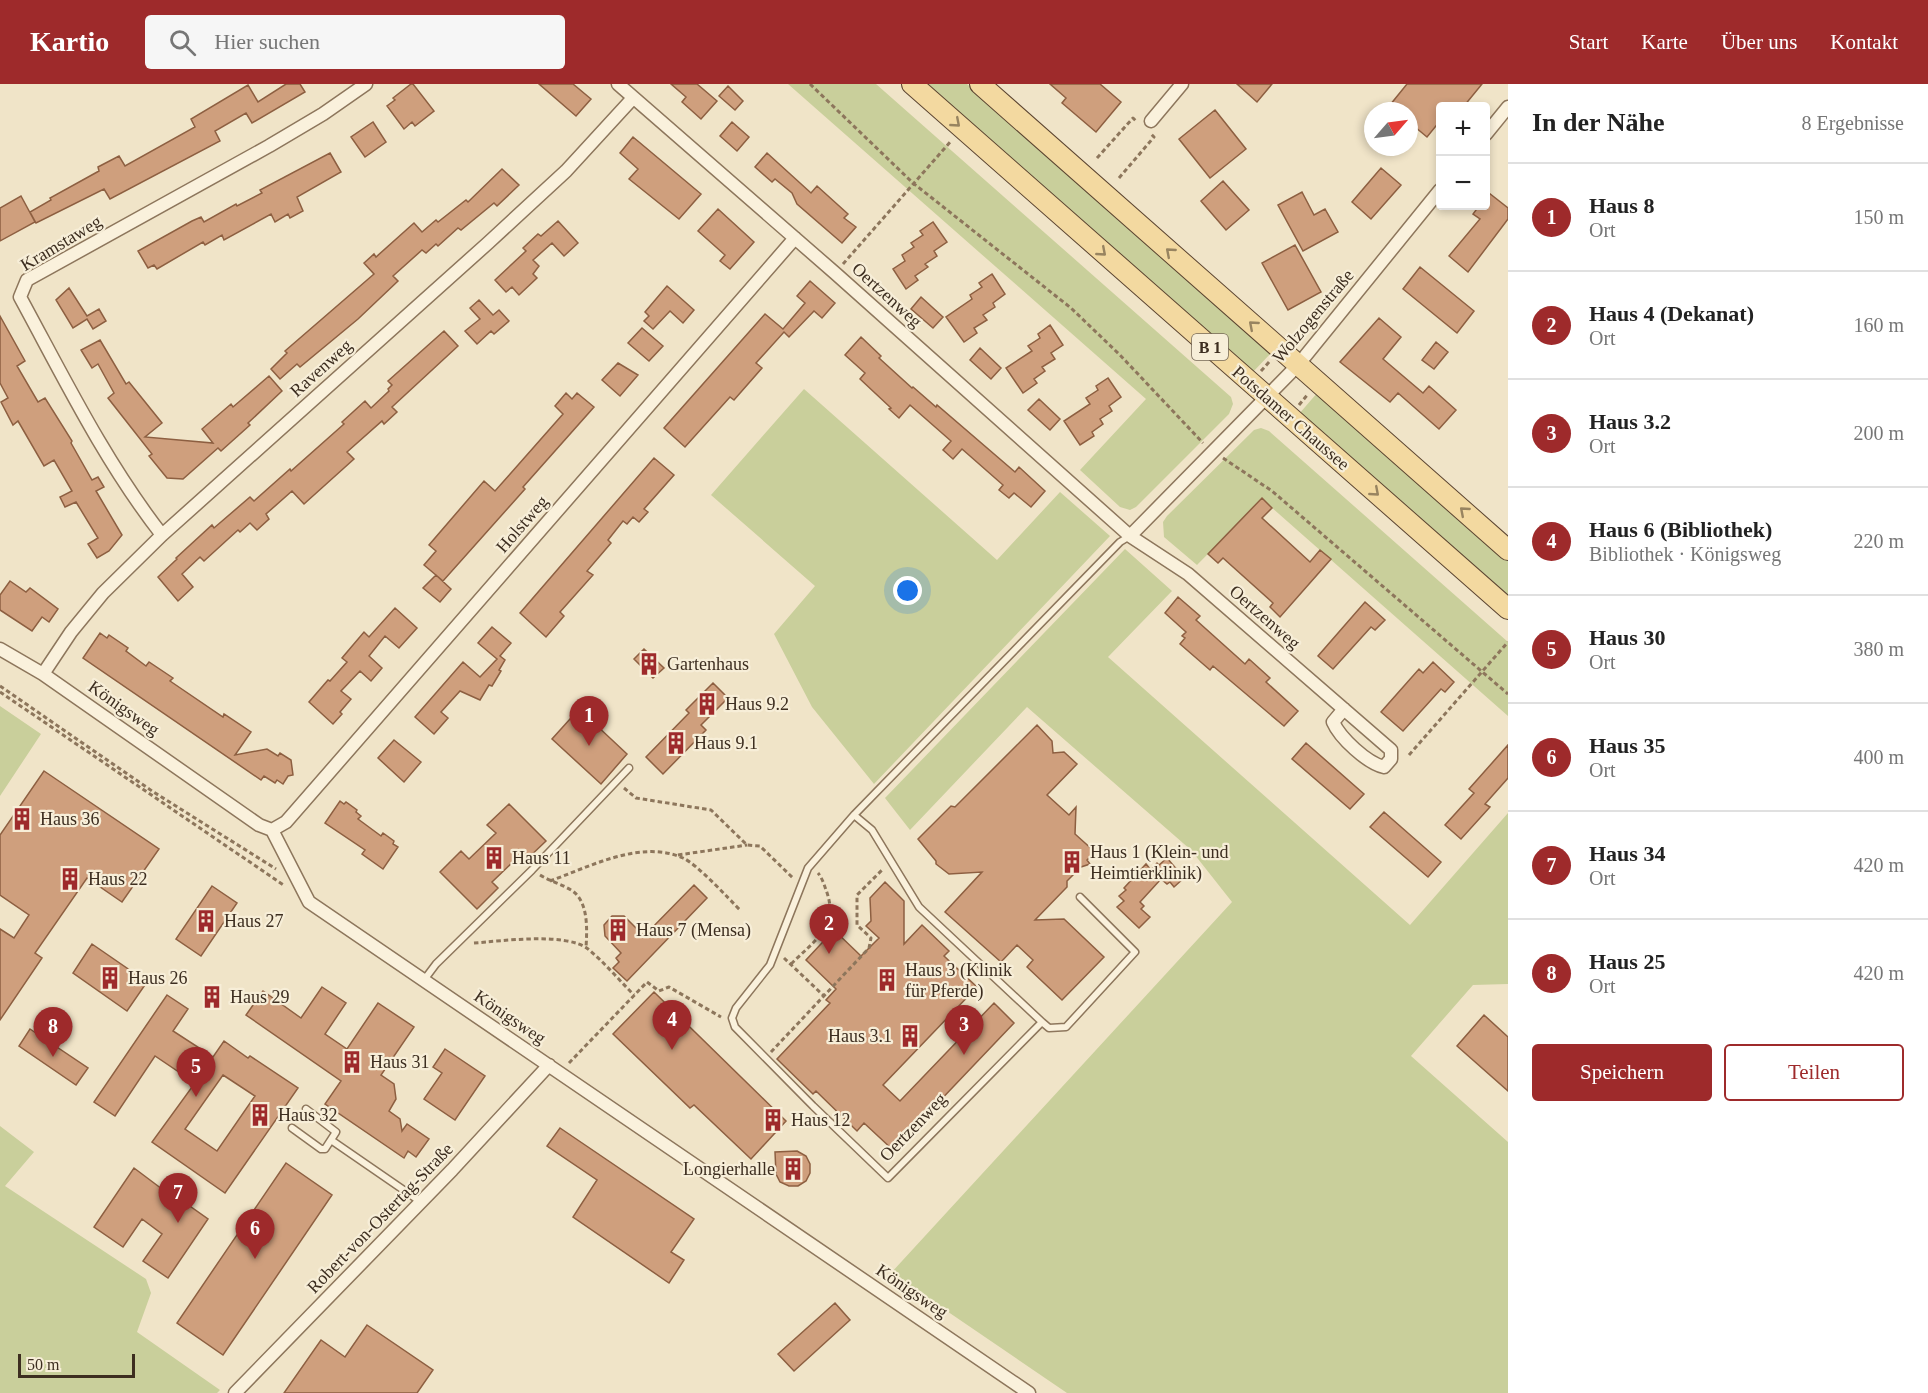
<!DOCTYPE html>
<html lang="de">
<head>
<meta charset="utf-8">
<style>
  :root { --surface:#fff; --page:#f6f6f6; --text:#222; --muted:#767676; --line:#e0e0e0; --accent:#9e2a2b }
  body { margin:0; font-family:Georgia,serif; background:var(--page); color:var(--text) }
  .controls { position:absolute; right:18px; top:18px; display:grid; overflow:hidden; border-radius:6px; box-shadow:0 3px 9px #0003 }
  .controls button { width:54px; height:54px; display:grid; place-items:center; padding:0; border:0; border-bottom:2px solid var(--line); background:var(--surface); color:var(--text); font:30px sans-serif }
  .compass { position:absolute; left:1364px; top:18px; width:54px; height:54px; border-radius:50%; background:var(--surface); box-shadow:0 3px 9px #0003; rotate:62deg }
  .scale { position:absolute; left:18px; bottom:15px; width:117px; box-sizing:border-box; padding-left:6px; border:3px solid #3d2e20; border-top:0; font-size:16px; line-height:21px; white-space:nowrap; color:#3d2e20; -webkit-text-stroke:4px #f7eed8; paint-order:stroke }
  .you { position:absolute; left:908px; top:507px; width:21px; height:21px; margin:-15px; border:4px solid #fff; border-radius:50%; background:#1a73e8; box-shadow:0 0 0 9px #1a73e833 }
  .badge { display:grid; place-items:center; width:39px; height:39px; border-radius:50%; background:var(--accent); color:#fff; font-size:20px; font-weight:700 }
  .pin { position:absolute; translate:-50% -50px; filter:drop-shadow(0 2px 3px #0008) }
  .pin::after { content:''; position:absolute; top:32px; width:21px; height:18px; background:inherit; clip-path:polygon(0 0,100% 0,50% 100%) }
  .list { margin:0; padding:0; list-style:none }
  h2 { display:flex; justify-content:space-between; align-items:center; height:78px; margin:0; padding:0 24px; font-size:26px }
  h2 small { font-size:20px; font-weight:400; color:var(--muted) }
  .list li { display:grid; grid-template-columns:39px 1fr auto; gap:18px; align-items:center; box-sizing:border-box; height:108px; padding:0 24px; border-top:2px solid var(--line) }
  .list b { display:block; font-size:22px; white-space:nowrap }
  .list p { margin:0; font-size:20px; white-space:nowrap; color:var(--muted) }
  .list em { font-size:20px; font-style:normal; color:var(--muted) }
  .actions { display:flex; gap:12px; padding:18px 24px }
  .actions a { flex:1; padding:14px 0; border:2px solid var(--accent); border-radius:6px; text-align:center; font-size:21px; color:var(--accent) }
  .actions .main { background:var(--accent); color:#fff }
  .icon { flex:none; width:33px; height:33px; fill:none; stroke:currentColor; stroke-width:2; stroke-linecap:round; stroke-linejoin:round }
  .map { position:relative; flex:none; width:1508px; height:1309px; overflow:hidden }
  header { display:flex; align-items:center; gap:36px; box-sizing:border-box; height:84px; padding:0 30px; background:var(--accent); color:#fff }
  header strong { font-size:28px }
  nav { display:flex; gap:33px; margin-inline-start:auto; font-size:21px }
  .search { width:420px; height:54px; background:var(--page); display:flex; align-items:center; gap:15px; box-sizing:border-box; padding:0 21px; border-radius:6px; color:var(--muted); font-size:22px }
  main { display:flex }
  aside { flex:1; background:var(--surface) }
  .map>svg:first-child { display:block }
  .green { fill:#c9cf9b }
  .building { fill:#cf9f7d; stroke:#8d5f41; stroke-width:1.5; fill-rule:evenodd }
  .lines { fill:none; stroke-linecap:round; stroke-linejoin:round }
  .lane-casing { stroke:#8d765c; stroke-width:9 }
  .street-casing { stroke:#8d765c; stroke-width:15 }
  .primary-casing { stroke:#5b4430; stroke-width:22 }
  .path { stroke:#8d765c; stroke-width:3; stroke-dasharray:4.5 3; stroke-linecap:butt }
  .lane { stroke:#faf1dc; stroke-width:6 }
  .street { stroke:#faf1dc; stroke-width:12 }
  .primary { stroke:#f3d9a0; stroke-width:20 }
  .oneway { stroke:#988460 }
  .labels { text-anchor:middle; stroke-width:4.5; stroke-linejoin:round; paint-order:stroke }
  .shield { fill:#f7eed8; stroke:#756857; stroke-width:1.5 }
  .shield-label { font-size:16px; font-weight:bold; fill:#3d2e20 }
  .street-label { font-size:18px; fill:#3d2e20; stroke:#f7eed8 }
  .poi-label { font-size:18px; fill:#3d2e20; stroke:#f7eed8; text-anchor:start }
</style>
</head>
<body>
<header>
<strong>Kartio</strong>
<div class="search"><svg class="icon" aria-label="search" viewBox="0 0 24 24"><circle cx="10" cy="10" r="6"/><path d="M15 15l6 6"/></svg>Hier suchen</div>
<nav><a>Start</a><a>Karte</a><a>Über uns</a><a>Kontakt</a></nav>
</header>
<main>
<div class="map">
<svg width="1508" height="1309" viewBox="0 0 1508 1309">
  <rect width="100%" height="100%" fill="#f0e4c8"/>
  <path class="green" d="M788 0H876L1231 313 1233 320 1229 330 1136 423 1130 426 1120 423 1080 386 1146 315Z
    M924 0H967L1272 268 1252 289Z
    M804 305 997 476 1060 408 1110 452 874 700 812 623 774 550 815 502 711 411Z
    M1318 308 1508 476V515L1299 330Z
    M1261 344 1269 347 1508 558V632L1262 415 1197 481 1164 453 1163 438 1167 432 1254 346Z
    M1125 465 1172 507 1108 573 1410 841 1508 729V900L1473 901 1411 972 1508 1058V1309H1067L891 1189 1232 818 1191 766 1027 623 910 746 885 714Z
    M0 622 41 650 0 712Z
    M0 1042 34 1068 5 1102 146 1195 151 1209 137 1248 220 1306 217 1309H0Z"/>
  <path class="building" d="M286 0H300L305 8 252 39 246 29 215 47 220 57 110 115 104 105 36 139 30 128 51 116 50 114 99 87 98 83 119 72 125 82 195 43 191 35 248 1 258 18Z
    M411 0H413L434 27 415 42 412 38 404 45 387 22 395 16 393 14Z
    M539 0H573L591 15 576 32Z
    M671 0H697L717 17 701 35 682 18 686 13Z
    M1050 0H1100L1121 18 1096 48 1062 19 1066 14Z
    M1237 0H1272L1257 18Z
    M1407 0H1482L1464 22H1440V37L1427 53 1409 38V27H1396L1390 21Z
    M728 2 743 17 735 26 719 12Z
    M1215 26 1246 65 1210 94 1179 55Z
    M373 38 386 58 365 73 351 53Z
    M732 38 749 53 737 67 720 52Z
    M633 53 701 110 679 135 629 95 638 85 620 69Z
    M330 69 341 88 297 113 303 127 290 134 288 130 275 138 271 130 224 156 222 151 205 161 203 158 157 185 154 181 148 184 138 167 192 137 201 133 204 138 236 120 237 122 262 109 260 106Z
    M767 69 811 109 817 102 848 130 844 134 856 143 842 159 797 120 792 109 775 95 772 98 755 83Z
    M1381 84 1401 101 1371 135 1352 118Z
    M502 85 519 101 497 122 494 119 461 146 458 144 438 162 436 160 426 169 422 166 393 192 398 197 358 235 300 283 297 280 280 295 271 285 287 269 285 267 374 190 364 179 374 170 376 173 414 139 422 148 436 136 438 138 466 116 468 118Z
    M1223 97 1249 126 1226 146 1201 117Z
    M1302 108 1314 131 1325 125 1338 148 1303 167 1278 121Z
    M1489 109 1508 124V135L1468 188 1449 172 1480 135 1473 130 1479 122H1485V114Z
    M21 112 35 138 0 157V124Z
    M718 125 754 158 730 185 720 177 725 171 698 147Z
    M558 137 578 159 564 172 552 159 533 176 539 182 533 190 537 194 519 211 512 203 506 208 495 196 526 167 523 164 538 150 541 152Z
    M933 138 947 158 934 167 937 172 925 180 928 183 915 192 918 196 906 205 893 185 905 177 902 171 914 163 911 159 923 151 920 147Z
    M1295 161 1321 208 1288 226 1262 179Z
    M1420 183 1474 227 1457 249 1403 205Z
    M992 190 1005 210 993 219 995 223 983 231 987 236 974 244 977 249 964 258 946 233 972 215 970 211 982 203 979 199Z
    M810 197 835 219 822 234 814 227 789 253 784 248 756 279 762 284 734 316 730 313 685 363 664 344 765 230 783 245 805 219 797 212Z
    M667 202 694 226 683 239 670 227 653 245 644 237 649 232 645 228Z
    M69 204 87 232 99 225 106 237 93 245 87 235 73 244 56 216Z
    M921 213 943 233 933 244 911 225Z
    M479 216 493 231 499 226 509 237 494 250 491 247 477 260 465 247 480 235 470 224Z
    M0 232 25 277 17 282 38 318 45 314 72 357 71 359 92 396 98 393 104 403 96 407 122 451 109 467 97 474 88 460 98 454 76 418 65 423 60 413 72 407 54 376 44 382 18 337 13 341 1 318 8 314 0 299Z
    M1379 234 1401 253 1383 275 1423 309 1429 302 1456 326 1439 345 1398 309 1390 318 1340 278Z
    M1050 241 1063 261 1051 269 1055 275 1042 283 1045 287 1034 295 1037 299 1023 309 1006 284 1032 267 1028 262 1040 254 1038 250Z
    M642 244 663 262 649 277 628 259Z
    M444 247 458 262 392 323 397 328 384 340 382 337 347 368 354 375 304 420 292 407 266 430 269 435 257 446 250 439 240 448 238 446 204 477 200 473 182 490 193 503 178 517 158 493 177 475 176 474 212 441 214 444 250 413 254 417 290 385 291 387 344 340 342 338 365 317 371 324 389 307 388 305 392 301 388 297Z
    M861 253 881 272 879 274 912 304 913 303 936 323 937 321 1015 388 1019 383 1045 407 1031 423 1014 409 1009 414 999 406 1003 401 962 365 953 375 943 366 951 357 910 321 899 334 889 325 891 324 860 295 865 289 845 271Z
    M100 256 126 300 129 298 162 339 145 353 213 359 202 345 231 320 233 323 269 292 282 307 248 339 250 341 221 367 218 364 183 395 167 394 149 372 152 370 108 314 114 309 98 280 92 284 81 266Z
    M1436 258 1448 268 1434 285 1422 276Z
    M980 264 1001 284 991 295 970 276Z
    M618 279 638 291 620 312 602 296Z
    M1108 294 1121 313 1109 322 1112 327 1100 335 1103 340 1092 348 1094 352 1080 361 1064 337 1090 320 1086 314 1098 306 1096 302Z
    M566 309 572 315 577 309 594 323 523 403 525 405 443 497 424 481 436 467 429 461 484 397 495 407 563 330 555 322Z
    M1039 315 1060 335 1050 346 1028 326Z
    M654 374 674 391 644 425 648 428 639 438 633 433 627 440 623 437 608 456 611 459 587 487 593 491 560 528 564 532 546 553 520 529Z
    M1262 414 1272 424 1262 434 1310 478 1320 466 1331 475 1280 533 1270 523 1273 519 1223 474 1218 479 1208 470Z
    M436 491 451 505 440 518 423 504Z
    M10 497 26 508 30 504 58 525 49 538 42 533 32 547 0 526V511Z
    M1178 513 1200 532 1196 536 1245 580 1249 575 1270 594 1266 598 1298 627 1284 642 1213 582 1210 586 1180 560 1185 554 1182 552 1186 548 1165 529Z
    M1365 518 1385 536 1375 546 1371 543 1333 585 1318 572Z
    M395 524 417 544 399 564 385 552 369 572 382 584 371 597 360 587 341 607 351 615 340 628 342 630 333 640 309 618 328 596 330 597 347 578 342 574 364 548 369 553Z
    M492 543 511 559 500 572 505 576 499 586 501 587 492 602 489 601 480 616 460 607 441 628 448 634 434 650 415 633 463 578 480 593 497 575 478 559Z
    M100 549 107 554 109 551 128 564 126 567 146 582 149 578 173 594 170 597 223 633 224 630 251 648 235 671 267 665 278 672 280 669 291 676 293 691 288 692 283 700 277 696 275 699 264 692 261 696 83 574Z
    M644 565 664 584 653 594 634 575Z
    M1433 578 1454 598 1445 608 1441 605 1403 647 1381 628 1419 585 1423 589Z
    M713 599 728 614 701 641 706 646 663 690 646 673 689 629 686 626Z
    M579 625 627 670 601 700 552 655Z
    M1037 641 1052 657 1053 669 1064 668 1077 680 1047 711 1069 731 1076 723 1075 750 1095 768 1087 776 1090 780 1081 783 1067 797V803L1035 836 1064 835 1104 873 1062 916 1027 883 1033 876 1017 861 1001 878 945 828 982 788 949 790 936 780V777L918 755 951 722 955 723Z
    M394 656 421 678 404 698 378 674Z
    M1306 659 1364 710 1350 725 1292 675Z
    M1508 661V694L1485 720 1490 723 1461 755 1445 741 1474 709 1469 705Z
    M44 687 159 765 122 818 87 794 35 869 42 874 0 936V845L14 854 29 831 0 811V751Z
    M340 717 344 720 346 718 357 726 356 728 361 732 358 735 381 752 383 749 394 757 393 760 398 763 383 785 362 770 365 766 325 739Z
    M509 720 546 757 524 778 519 772 492 798 498 804 477 825 440 788 461 767 469 775 496 749 487 741Z
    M1384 728 1441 778 1428 793 1370 743Z
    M1167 774 1184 794 1174 803 1170 798 1167 800 1161 795 1140 818 1144 822 1141 825 1150 833 1139 844 1117 823 1124 817 1119 812 1126 806 1124 804 1146 780 1151 786 1157 779 1159 781Z
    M885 798 904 817V860L922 841 949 867 944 872 977 903 883 1001 900 1017 994 919 1014 939 893 1066 864 1039 857 1047 816 1007 813 1010 777 975 830 919 826 916 836 905 806 876 834 846 861 872 879 854 866 842 871 837 870 814Z
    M694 801 707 814 627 897 613 884 619 878 616 874 621 869 605 852 604 841 612 832H624L644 852Z
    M212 802 237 819 201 872 176 855Z
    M92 860 147 898 127 927 73 889Z
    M322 903 346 919 325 950 347 965 378 919 414 943 381 991 394 1000 396 1015 389 1027 400 1035 402 1047 407 1040 429 1055 416 1073 408 1067 404 1074 325 1020 341 997 246 931 263 907 301 934Z
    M654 908 786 1037 751 1075 694 1021 690 1024 613 950Z
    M167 911 188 925 173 947 213 973 224 957 248 974 250 972 298 1004 225 1109 152 1058 195 999 155 972 115 1032 94 1018ZM223 991 255 1012 217 1067 185 1045Z
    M1484 931 1508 953V1007L1457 962Z
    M30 945 88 984 76 1001 19 962Z
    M445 965 485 992 455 1036 424 1015 442 989 433 983Z
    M560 1044 694 1135 671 1168 684 1176 669 1199 573 1133 597 1096 547 1062Z
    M797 1067 806 1072 810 1080V1089L806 1097 798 1102H789L780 1098 776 1090 775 1068Z
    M286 1079 332 1111 223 1271 177 1239Z
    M134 1084 182 1120 184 1118 208 1135 168 1194 143 1177 162 1150 142 1135 123 1163 94 1143Z
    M835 1219 850 1236 794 1287 778 1270Z
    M367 1241 433 1286 417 1309H284L321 1256 345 1273Z"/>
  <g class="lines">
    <g class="lane-casing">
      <path id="lane" d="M854 731 872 746 919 823 1042 938 888 1094 813 1022 735 943 732 934 736 924 770 881 808 784 854 731 1120 458 1130 452
        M424 896 436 880 532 786 629 684
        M1042 938 1049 944 1066 943 1135 868 1080 813
        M292 1044 321 1065H325L336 1048 306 1025
        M331 1056 421 1118"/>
    </g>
    <g class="street-casing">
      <path id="street" d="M618 0 835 189 1130 452 1188 490 1391 666V675L1384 683C1367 679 1340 654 1333 638L1344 625
        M1151 37 1182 0
        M1486 50 1508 23
        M162 451C105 378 64 294 20 213L27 196 269 62 323 30 366 0
        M1130 452 1298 281 1440 106
        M0 565 43 590 259 741 272 746 309 818 1029 1309
        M43 590 71 548 103 509 162 451 488 159 566 87 633 14
        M272 746 286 738 795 154
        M235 1309 452 1086 549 981"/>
    </g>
    <g class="primary-casing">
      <path id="primary" d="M912 0 1508 525
        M980 0 1508 466"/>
    </g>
    <path class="path" d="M810 0 913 99 1071 224 1120 271 1203 359
      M1097 74 1133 34 1137 38
      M1119 94 1154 53 1151 50
      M843 180 951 57
      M1261 287 1270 277
      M1299 321 1308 310
      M1223 374 1272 407 1508 610
      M0 602 152 707 276 785
      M0 608 285 802
      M1409 671 1508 558
      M624 704 636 714 711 726 747 761 760 762 794 795
      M678 771 747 761
      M540 791C550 797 561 800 571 806 589 817 587 846 586 864
      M550 797C589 783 641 755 683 774 697 780 728 814 741 827
      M474 859C501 857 566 848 588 865 604 878 619 896 634 911
      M784 874 824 912
      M791 880C814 857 840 842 826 806 824 800 822 794 818 789
      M771 968 869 864 871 854 857 841V811L883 785
      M569 979 647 898 659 907 669 903 721 933"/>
    <use href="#lane" class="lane"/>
    <use href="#street" class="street"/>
    <use href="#primary" class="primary"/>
  </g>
  <defs><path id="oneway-chevron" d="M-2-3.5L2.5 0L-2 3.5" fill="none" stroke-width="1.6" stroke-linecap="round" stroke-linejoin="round" transform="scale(1.5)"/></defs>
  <g class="oneway">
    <use href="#oneway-chevron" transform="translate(956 39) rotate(41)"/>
    <use href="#oneway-chevron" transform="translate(1102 168) rotate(41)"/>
    <use href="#oneway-chevron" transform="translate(1170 168) rotate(-139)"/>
    <use href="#oneway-chevron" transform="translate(1253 241) rotate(-139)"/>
    <use href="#oneway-chevron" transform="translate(1375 408) rotate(41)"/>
    <use href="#oneway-chevron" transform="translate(1464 427) rotate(-139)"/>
  </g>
  <defs>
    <g id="building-bare" transform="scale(1.8)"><path d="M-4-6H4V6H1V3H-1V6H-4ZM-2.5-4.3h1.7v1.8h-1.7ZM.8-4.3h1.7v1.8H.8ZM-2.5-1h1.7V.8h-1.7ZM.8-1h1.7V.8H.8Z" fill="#9e2a2b" stroke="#f7eed8" stroke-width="2.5" paint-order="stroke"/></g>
  </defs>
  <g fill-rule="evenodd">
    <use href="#building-bare" x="649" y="580"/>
    <use href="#building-bare" x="707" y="620"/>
    <use href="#building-bare" x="676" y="659"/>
    <use href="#building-bare" x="22" y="735"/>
    <use href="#building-bare" x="494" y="774"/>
    <use href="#building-bare" x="1072" y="778"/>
    <use href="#building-bare" x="70" y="795"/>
    <use href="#building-bare" x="206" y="837"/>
    <use href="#building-bare" x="618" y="846"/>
    <use href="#building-bare" x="110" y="894"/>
    <use href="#building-bare" x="887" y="896"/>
    <use href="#building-bare" x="212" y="913"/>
    <use href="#building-bare" x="910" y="952"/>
    <use href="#building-bare" x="352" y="978"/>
    <use href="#building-bare" x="260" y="1031"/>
    <use href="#building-bare" x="773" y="1036"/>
    <use href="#building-bare" x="793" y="1085"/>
  </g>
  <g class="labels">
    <rect class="shield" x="1192" y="250" width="36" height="26" rx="4.5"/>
    <g class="shield-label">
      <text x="1210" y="269">B 1</text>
    </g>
    <g class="street-label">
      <text transform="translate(61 159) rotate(-31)" y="6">Kramstaweg</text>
      <text transform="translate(887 211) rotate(42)" y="6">Oertzenweg</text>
      <text transform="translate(1313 232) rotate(-50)" y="6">Wolzogenstraße</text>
      <text transform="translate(321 284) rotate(-42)" y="6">Ravenweg</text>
      <text transform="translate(1291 334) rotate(41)" y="6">Potsdamer Chaussee</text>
      <text transform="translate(522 440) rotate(-49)" y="6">Holstweg</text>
      <text transform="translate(1265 533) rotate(41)" y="6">Oertzenweg</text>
      <text transform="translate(124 624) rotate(35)" y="6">Königsweg</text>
      <text transform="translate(510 933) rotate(34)" y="6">Königsweg</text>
      <text transform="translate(913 1043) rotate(-46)" y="6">Oertzenweg</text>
      <text transform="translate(380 1134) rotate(-46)" y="6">Robert-von-Ostertag-Straße</text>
      <text transform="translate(912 1207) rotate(34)" y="6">Königsweg</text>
    </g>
    <g class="poi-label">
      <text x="667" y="586">Gartenhaus</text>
      <text x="725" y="626">Haus 9.2</text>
      <text x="694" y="665">Haus 9.1</text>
      <text x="40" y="741">Haus 36</text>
      <text x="1090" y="774">Haus 1 (Klein- und<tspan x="1090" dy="21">Heimtierklinik)</tspan></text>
      <text x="512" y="780">Haus 11</text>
      <text x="88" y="801">Haus 22</text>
      <text x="224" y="843">Haus 27</text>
      <text x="636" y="852">Haus 7 (Mensa)</text>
      <text x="905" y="892">Haus 3 (Klinik<tspan x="905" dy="21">für Pferde)</tspan></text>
      <text x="128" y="900">Haus 26</text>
      <text x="230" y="919">Haus 29</text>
      <text x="892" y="958" text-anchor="end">Haus 3.1</text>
      <text x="370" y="984">Haus 31</text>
      <text x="278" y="1037">Haus 32</text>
      <text x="791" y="1042">Haus 12</text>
      <text x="775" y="1091" text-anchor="end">Longierhalle</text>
    </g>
  </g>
</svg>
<div class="controls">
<button>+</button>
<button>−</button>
</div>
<svg class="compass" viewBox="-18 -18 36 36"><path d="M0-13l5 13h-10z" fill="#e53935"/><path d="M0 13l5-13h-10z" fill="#767676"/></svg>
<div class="scale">50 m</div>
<div class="you"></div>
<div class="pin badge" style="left:589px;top:662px">1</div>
<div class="pin badge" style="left:829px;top:870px">2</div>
<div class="pin badge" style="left:964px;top:971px">3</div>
<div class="pin badge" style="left:672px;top:966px">4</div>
<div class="pin badge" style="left:196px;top:1013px">5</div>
<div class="pin badge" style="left:255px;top:1175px">6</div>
<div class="pin badge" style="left:178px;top:1139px">7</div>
<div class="pin badge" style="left:53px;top:973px">8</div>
</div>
<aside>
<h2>In der Nähe<small>8 Ergebnisse</small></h2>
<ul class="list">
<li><span class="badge">1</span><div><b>Haus 8</b><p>Ort</p></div><em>150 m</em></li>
<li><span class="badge">2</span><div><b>Haus 4 (Dekanat)</b><p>Ort</p></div><em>160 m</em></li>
<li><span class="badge">3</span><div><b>Haus 3.2</b><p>Ort</p></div><em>200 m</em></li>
<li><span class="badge">4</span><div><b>Haus 6 (Bibliothek)</b><p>Bibliothek · Königsweg</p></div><em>220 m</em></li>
<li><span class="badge">5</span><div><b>Haus 30</b><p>Ort</p></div><em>380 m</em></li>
<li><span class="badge">6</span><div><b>Haus 35</b><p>Ort</p></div><em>400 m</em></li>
<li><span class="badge">7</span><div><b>Haus 34</b><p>Ort</p></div><em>420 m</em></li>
<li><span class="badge">8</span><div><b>Haus 25</b><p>Ort</p></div><em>420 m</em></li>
</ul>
<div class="actions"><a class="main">Speichern</a><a>Teilen</a></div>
</aside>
</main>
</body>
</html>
